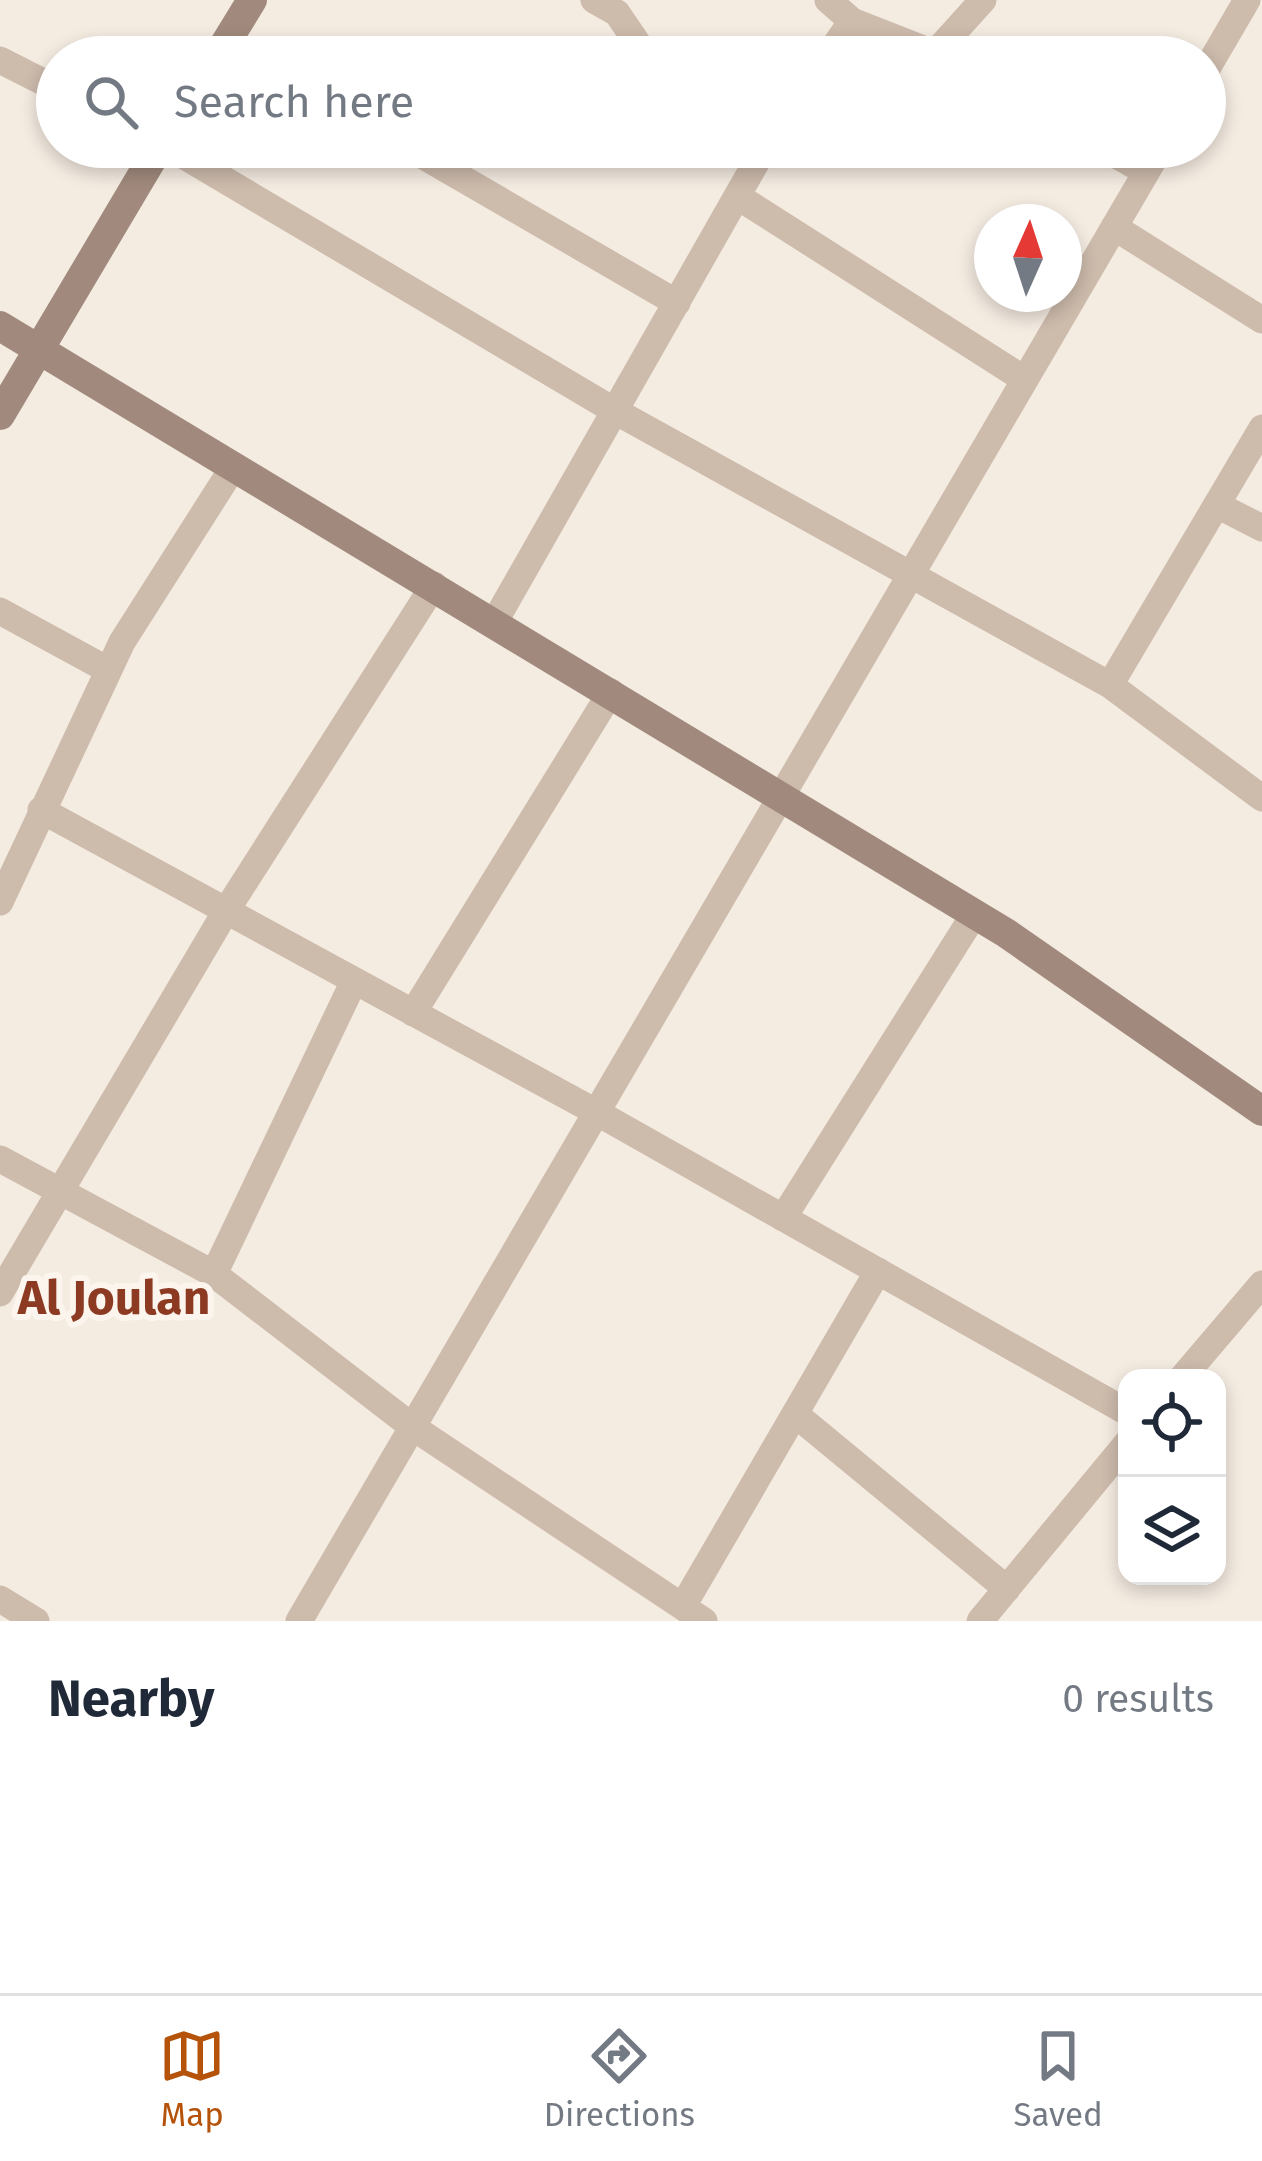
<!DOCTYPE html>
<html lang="en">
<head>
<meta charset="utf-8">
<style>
  :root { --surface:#fff; --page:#f2f2f3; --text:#1f2937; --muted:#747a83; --line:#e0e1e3; --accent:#b45309 }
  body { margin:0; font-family:"Fira Sans",sans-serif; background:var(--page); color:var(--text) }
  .controls { position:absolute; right:36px; bottom:36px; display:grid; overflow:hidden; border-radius:24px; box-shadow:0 6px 18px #0003 }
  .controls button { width:108px; height:108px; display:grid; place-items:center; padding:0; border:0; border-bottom:3px solid var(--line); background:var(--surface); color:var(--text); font:60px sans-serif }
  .compass { position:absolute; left:974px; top:204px; width:108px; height:108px; border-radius:50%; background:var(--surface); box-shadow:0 6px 18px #0003; rotate:3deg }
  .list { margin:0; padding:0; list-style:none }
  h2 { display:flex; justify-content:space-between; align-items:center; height:156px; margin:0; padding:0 48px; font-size:51px }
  h2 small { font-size:39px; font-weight:400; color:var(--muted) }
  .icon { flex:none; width:66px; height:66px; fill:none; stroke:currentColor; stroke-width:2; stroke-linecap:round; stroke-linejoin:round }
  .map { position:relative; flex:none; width:1262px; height:1621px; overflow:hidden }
  .search { position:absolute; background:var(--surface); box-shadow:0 6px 18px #0003; left:36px; right:36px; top:36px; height:132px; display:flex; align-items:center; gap:30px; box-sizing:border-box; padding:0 42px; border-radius:66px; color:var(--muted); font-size:45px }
  .sheet { height:372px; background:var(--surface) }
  nav { display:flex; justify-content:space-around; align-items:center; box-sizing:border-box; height:168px; border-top:3px solid var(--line); background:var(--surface); font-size:33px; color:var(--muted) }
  nav a { display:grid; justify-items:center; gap:6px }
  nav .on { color:var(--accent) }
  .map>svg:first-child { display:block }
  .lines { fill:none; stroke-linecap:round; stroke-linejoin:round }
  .street { stroke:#cdbbac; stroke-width:27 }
  .secondary { stroke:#a18a7d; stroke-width:30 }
  .labels { text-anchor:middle; stroke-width:12; stroke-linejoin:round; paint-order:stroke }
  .district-label { font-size:48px; font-weight:bold; fill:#8c3b22; stroke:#fbf5ee }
</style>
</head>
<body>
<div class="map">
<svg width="1262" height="1621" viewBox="0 0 1262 1621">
  <rect width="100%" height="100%" fill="#f4ebe1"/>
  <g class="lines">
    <path class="street" d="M594 0 617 13 647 57
      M828 0 852 21 944 57
      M227 43 252 57
      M936 52 983 0
      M827 57 852 21
      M0 60 57 89
      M1205 72 1247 0
      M169 147 615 411 1110 685 1262 798
      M408 147 677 303
      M1102 147 1146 172
      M737 196 1024 379
      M1114 227 1262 320
      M1217 505 1262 528
      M0 611 108 670
      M495 621 765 147
      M1110 685 1262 428
      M41 810 596 1112 1127 1412
      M0 902 122 642 234 466
      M413 1013 611 692
      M0 1159 214 1274 414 1428 704 1621
      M783 1218 975 913
      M214 1274 354 981
      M0 1293 226 911 434 585
      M1182 1378 1262 1284
      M795 1414 1007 1589
      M0 1599 36 1621
      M683 1606 878 1271
      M299 1621 1161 147
      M980 1621 1127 1443"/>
    <path class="secondary" d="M217 57 252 0
      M0 326 1006 933 1262 1111
      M0 415 159 147"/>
  </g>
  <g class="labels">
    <g class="district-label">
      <text x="114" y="1314">Al Joulan</text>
    </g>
  </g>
</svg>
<div class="controls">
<button><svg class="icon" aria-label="locate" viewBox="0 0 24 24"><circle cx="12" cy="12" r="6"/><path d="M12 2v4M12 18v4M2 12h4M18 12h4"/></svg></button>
<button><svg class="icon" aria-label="layers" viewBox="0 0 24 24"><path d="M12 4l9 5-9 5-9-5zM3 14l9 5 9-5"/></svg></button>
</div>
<svg class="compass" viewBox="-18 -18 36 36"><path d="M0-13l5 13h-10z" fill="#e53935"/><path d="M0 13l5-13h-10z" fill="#747a83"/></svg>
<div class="search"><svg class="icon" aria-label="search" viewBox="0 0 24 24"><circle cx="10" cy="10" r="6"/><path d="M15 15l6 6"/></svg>Search here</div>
</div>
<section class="sheet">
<h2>Nearby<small>0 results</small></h2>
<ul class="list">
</ul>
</section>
<nav>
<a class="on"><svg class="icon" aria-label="map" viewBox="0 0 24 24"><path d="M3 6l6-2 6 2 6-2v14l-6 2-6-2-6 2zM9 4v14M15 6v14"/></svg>Map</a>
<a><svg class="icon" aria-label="directions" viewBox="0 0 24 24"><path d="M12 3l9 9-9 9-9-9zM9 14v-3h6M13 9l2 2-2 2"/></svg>Directions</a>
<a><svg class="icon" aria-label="saved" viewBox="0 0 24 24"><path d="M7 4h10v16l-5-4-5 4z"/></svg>Saved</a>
</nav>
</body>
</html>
